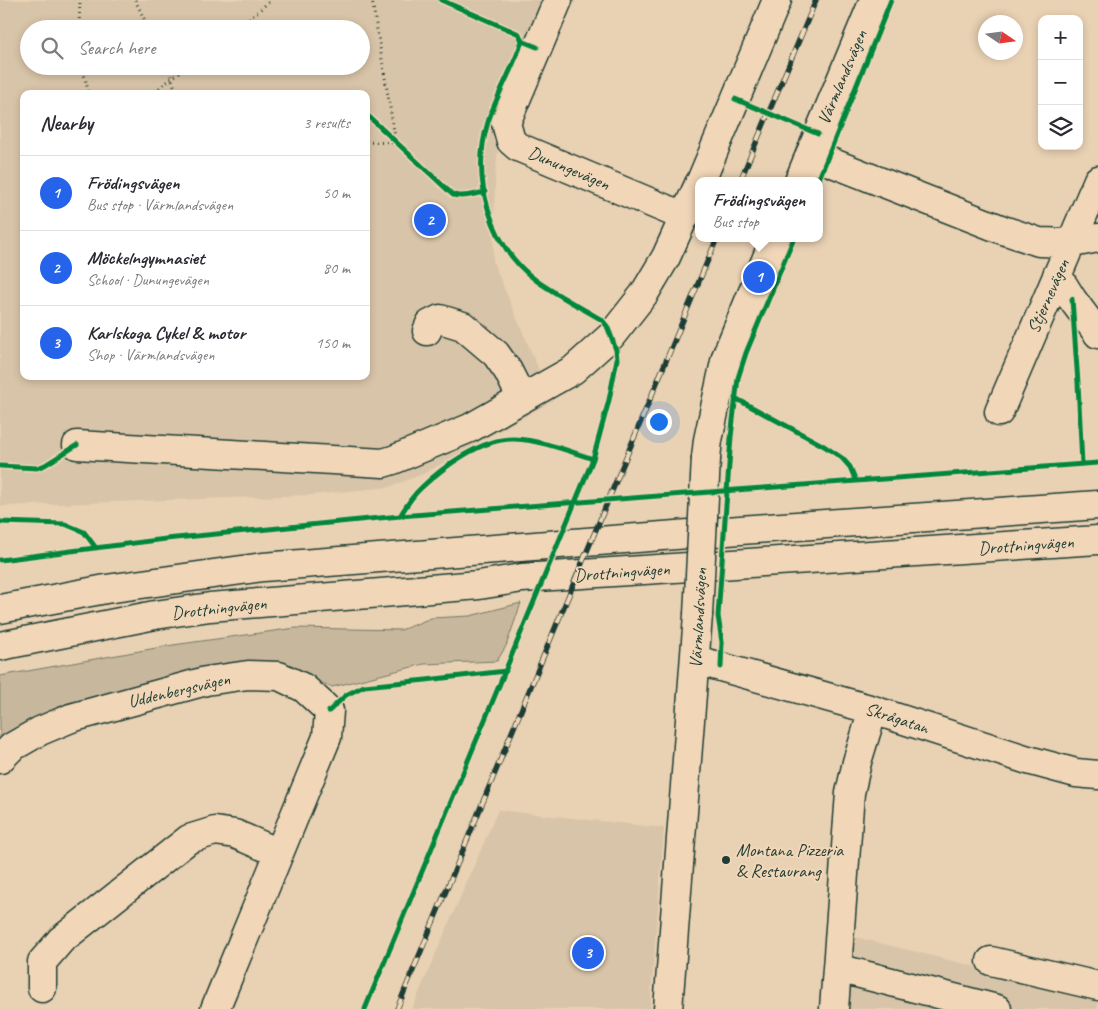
<!DOCTYPE html>
<html lang="en">
<head>
<meta charset="utf-8">
<style>
  :root { --surface:#fff; --page:#f7f7f7; --text:#2b2b33; --muted:#7c7c81; --line:#e1e1e2; --accent:#2563eb }
  body { margin:0; font-family:Caveat,sans-serif; background:var(--page); color:var(--text) }
  .controls { position:absolute; right:15px; top:15px; display:grid; overflow:hidden; border-radius:10px; box-shadow:0 2px 8px #0003 }
  .controls button { width:45px; height:45px; display:grid; place-items:center; padding:0; border:0; border-bottom:1px solid var(--line); background:var(--surface); color:var(--text); font:25px sans-serif }
  .compass { position:absolute; left:978px; top:15px; width:45px; height:45px; border-radius:50%; background:var(--surface); box-shadow:0 2px 8px #0003; rotate:103deg }
  .you { position:absolute; left:658px; top:421px; width:18px; height:18px; margin:-12px; border:4px solid #fff; border-radius:50%; background:#1a73e8; box-shadow:0 0 0 8px #1a73e833 }
  .badge { display:grid; place-items:center; width:32px; height:32px; border-radius:50%; background:var(--accent); color:#fff; font-size:16px; font-weight:700 }
  .pin { position:absolute; translate:-50% -50%; border:2px solid #fff; box-shadow:0 1px 5px #0006 }
  .popup { position:absolute; left:695px; top:177px; width:128px; height:65px; box-sizing:border-box; display:grid; place-content:center; border-radius:10px; background:var(--surface); filter:drop-shadow(0 1px 4px #0005); font-size:16px; white-space:nowrap; color:var(--muted) }
  .popup b { font-size:19px; color:var(--text) }
  .popup::after { content:''; position:absolute; left:50%; top:100%; margin-left:-10px; border:10px solid transparent; border-top-color:var(--surface) }
  .list { margin:0; padding:0; list-style:none }
  h2 { display:flex; justify-content:space-between; align-items:center; height:65px; margin:0; padding:0 20px; font-size:21px }
  h2 small { font-size:16px; font-weight:400; color:var(--muted) }
  .list li { display:grid; grid-template-columns:32px 1fr auto; gap:15px; align-items:center; box-sizing:border-box; height:75px; padding:0 20px; border-top:1px solid var(--line) }
  .list b { display:block; font-size:19px; white-space:nowrap }
  .list p { margin:0; font-size:16px; white-space:nowrap; color:var(--muted) }
  .list em { font-size:16px; font-style:normal; color:var(--muted) }
  .icon { flex:none; width:28px; height:28px; fill:none; stroke:currentColor; stroke-width:2; stroke-linecap:round; stroke-linejoin:round }
  .map { position:relative; flex:none; width:1098px; height:1009px; overflow:hidden }
  .search { position:absolute; background:var(--surface); box-shadow:0 2px 8px #0003; left:20px; top:20px; width:350px; height:55px; display:flex; align-items:center; gap:12px; box-sizing:border-box; padding:0 18px; border-radius:28px; color:var(--muted); font-size:19px }
  .panel { position:absolute; background:var(--surface); box-shadow:0 2px 8px #0003; left:20px; top:90px; width:350px; height:290px; border-radius:10px }
  .map>svg:first-child { display:block }
  .built { fill:#d8c4a8; fill-rule:evenodd }
  .green { fill:#c7b89d; stroke:#737a68 }
  .lines { fill:none; stroke-linecap:round; stroke-linejoin:round }
  .minor-casing { stroke:#1f3d34; stroke-width:31 }
  .major-casing { stroke:#1f3d34; stroke-width:31 }
  .path { stroke:#1f3d34; stroke-width:3; stroke-dasharray:1 4; stroke-linecap:butt }
  .minor { stroke:#f1d7b8; stroke-width:28 }
  .major { stroke:#f1d7b8; stroke-width:28 }
  .rail-casing { stroke:#1f3d34; stroke-width:5.5 }
  .rail { stroke:#f1d7b8; stroke-width:4; stroke-dasharray:11; stroke-linecap:butt }
  .minor-bridge-casing { stroke:#1f3d34; stroke-width:31; stroke-linecap:butt }
  .minor-bridge { stroke:#f1d7b8; stroke-width:28 }
  .cycleway-casing { stroke:#f1d7b8; stroke-width:8 }
  .cycleway { stroke:#00873e; stroke-width:5 }
  .poi-dot { fill:#1f3d34; stroke:#f1d7b8; stroke-width:2 }
  .labels { text-anchor:middle; stroke-width:4; stroke-linejoin:round; paint-order:stroke }
  .street-label { font-size:18px; fill:#1f3d34; stroke:#f1d7b8 }
  .poi-label { font-size:18px; fill:#1f3d34; stroke:#f1d7b8; text-anchor:start }
</style>
</head>
<body>
<div class="map">
<svg width="1098" height="1009" viewBox="0 0 1098 1009">
  <rect width="100%" height="100%" fill="#e9d1b3"/>
  <filter id="ink" filterUnits="userSpaceOnUse"><feTurbulence type="fractalNoise" baseFrequency=".02" numOctaves="2"/><feDisplacementMap in="SourceGraphic" scale="10" xChannelSelector="R" yChannelSelector="G"/><feConvolveMatrix kernelMatrix="1 2 1 2 8 2 1 2 1" color-interpolation-filters="sRGB"/></filter>
  <g filter="url(#ink)">
    <path class="built" d="M0 0H544L500 123 495 178 493 262 552 401 425 473 389 487 310 495 0 506ZM29 29H361V66H29ZM24 94H366V376H24Z
      M498 810 664 828 650 1009H412Z
      M831 931 1098 997V1009H825Z"/>
    <path class="green" d="M521 603 506 646 497 661 424 664 332 687 295 672 209 670 68 703 24 725 0 741V676L173 645 296 628 401 630 431 618 470 616Z"/>
    <g class="lines">
      <g class="minor-casing">
        <path id="minor" d="M558 0 506 123 511 141 518 147 685 217
          M810 154 1003 230 1039 242 1072 243 1098 238
          M701 181 777 0
          M799 181 874 0
          M1057 275 1072 299 1098 334
          M427 331 430 324 440 319 463 326 496 354 508 371 522 399
          M999 412 1098 180
          M77 445 383 463 393 460 470 428 573 370 611 336 644 294 666 257 699 184
          M706 458 708 440 726 357 775 238
          M696 660 873 710 1028 760 1076 773 1098 775
          M0 759 12 747 40 731 71 718 206 681 248 675 279 676 304 688 329 711 327 737 215 1009
          M991 961 1098 986
          M837 968 997 1009
          M42 988V962L61 940 189 839 215 831 235 834 279 853
          M668 1009 698 615
          M834 1009 850 793 857 762 873 710"/>
      </g>
      <g class="major-casing">
        <path id="major" d="M0 609 106 589 263 567 740 530 1098 505
          M0 646 155 615 210 607 479 585 522 578 1098 540"/>
      </g>
      <path class="path" d="M135 0 149 29
        M79 29 80 0
        M238 29 271 0
        M82 66 89 94
        M167 66 177 94
        M151 94 188 66
        M366 142 396 143 372 0"/>
      <use href="#minor" class="minor"/>
      <use href="#major" class="major"/>
      <g class="rail-casing">
        <path id="rail" d="M740 181 816 0
          M397 1009 717 238"/>
      </g>
      <use href="#rail" class="rail"/>
      <g class="minor-bridge-casing">
        <path id="minor-bridge" d="M698 615 706 458"/>
      </g>
      <use href="#minor-bridge" class="minor-bridge"/>
      <g class="cycleway-casing">
        <path id="cycleway" d="M441 0 519 34 522 41
          M735 99 818 134
          M366 114 453 195C464 198 474 194 485 192
          M818 181 891 0
          M1072 299 1078 383 1082 464
          M735 398 824 446 842 458 850 467 856 481
          M0 466 37 468 45 465 77 445
          M400 516C406 506 412 496 421 488 443 467 482 438 514 439 541 440 568 451 593 459
          M0 522 65 524 84 532 96 548
          M0 560 166 539 400 516 749 489 1098 463
          M721 667 722 642 718 616 731 437 738 378 746 353 794 238
          M329 711 346 695 364 686 426 680 506 671
          M365 1009 593 459 609 400 617 359 616 350 611 336 607 326 602 320C580 307 557 295 537 281 489 246 471 177 488 122 497 94 513 69 522 41L537 47"/>
      </g>
      <use href="#cycleway" class="cycleway"/>
    </g>
  </g>
  <circle class="poi-dot" cx="726" cy="860" r="5"/>
  <g class="labels">
    <g class="street-label">
      <text transform="translate(842 77) rotate(-67)" y="6">Värmlandsvägen</text>
      <text transform="translate(569 168) rotate(23)" y="6">Dunungevägen</text>
      <text transform="translate(1048 296) rotate(-66)" y="6">Stjernevägen</text>
      <text transform="translate(1026 545) rotate(-4)" y="6">Drottningvägen</text>
      <text transform="translate(622 572) rotate(-4)" y="6">Drottningvägen</text>
      <text transform="translate(219 608) rotate(-6)" y="6">Drottningvägen</text>
      <text transform="translate(698 618) rotate(-87)" y="6">Värmlandsvägen</text>
      <text transform="translate(179 690) rotate(-13)" y="6">Uddenbergsvägen</text>
      <text transform="translate(897 718) rotate(18)" y="6">Skrågatan</text>
    </g>
    <g class="poi-label">
      <text x="736" y="856">Montana Pizzeria<tspan x="736" dy="21">&amp; Restaurang</tspan></text>
    </g>
  </g>
</svg>
<div class="controls">
<button>+</button>
<button>−</button>
<button><svg class="icon" aria-label="layers" viewBox="0 0 24 24"><path d="M12 4l9 5-9 5-9-5zM3 14l9 5 9-5"/></svg></button>
</div>
<svg class="compass" viewBox="-18 -18 36 36"><path d="M0-13l5 13h-10z" fill="#e53935"/><path d="M0 13l5-13h-10z" fill="#7c7c81"/></svg>
<div class="you"></div>
<div class="pin badge" style="left:759px;top:277px">1</div>
<div class="popup"><b>Frödingsvägen</b>Bus stop</div>
<div class="pin badge" style="left:430px;top:220px">2</div>
<div class="pin badge" style="left:588px;top:953px">3</div>
<div class="search"><svg class="icon" aria-label="search" viewBox="0 0 24 24"><circle cx="10" cy="10" r="6"/><path d="M15 15l6 6"/></svg>Search here</div>
<section class="panel">
<h2>Nearby<small>3 results</small></h2>
<ul class="list">
<li><span class="badge">1</span><div><b>Frödingsvägen</b><p>Bus stop · Värmlandsvägen</p></div><em>50 m</em></li>
<li><span class="badge">2</span><div><b>Möckelngymnasiet</b><p>School · Dunungevägen</p></div><em>80 m</em></li>
<li><span class="badge">3</span><div><b>Karlskoga Cykel &amp; motor</b><p>Shop · Värmlandsvägen</p></div><em>150 m</em></li>
</ul>
</section>
</div>
</body>
</html>
